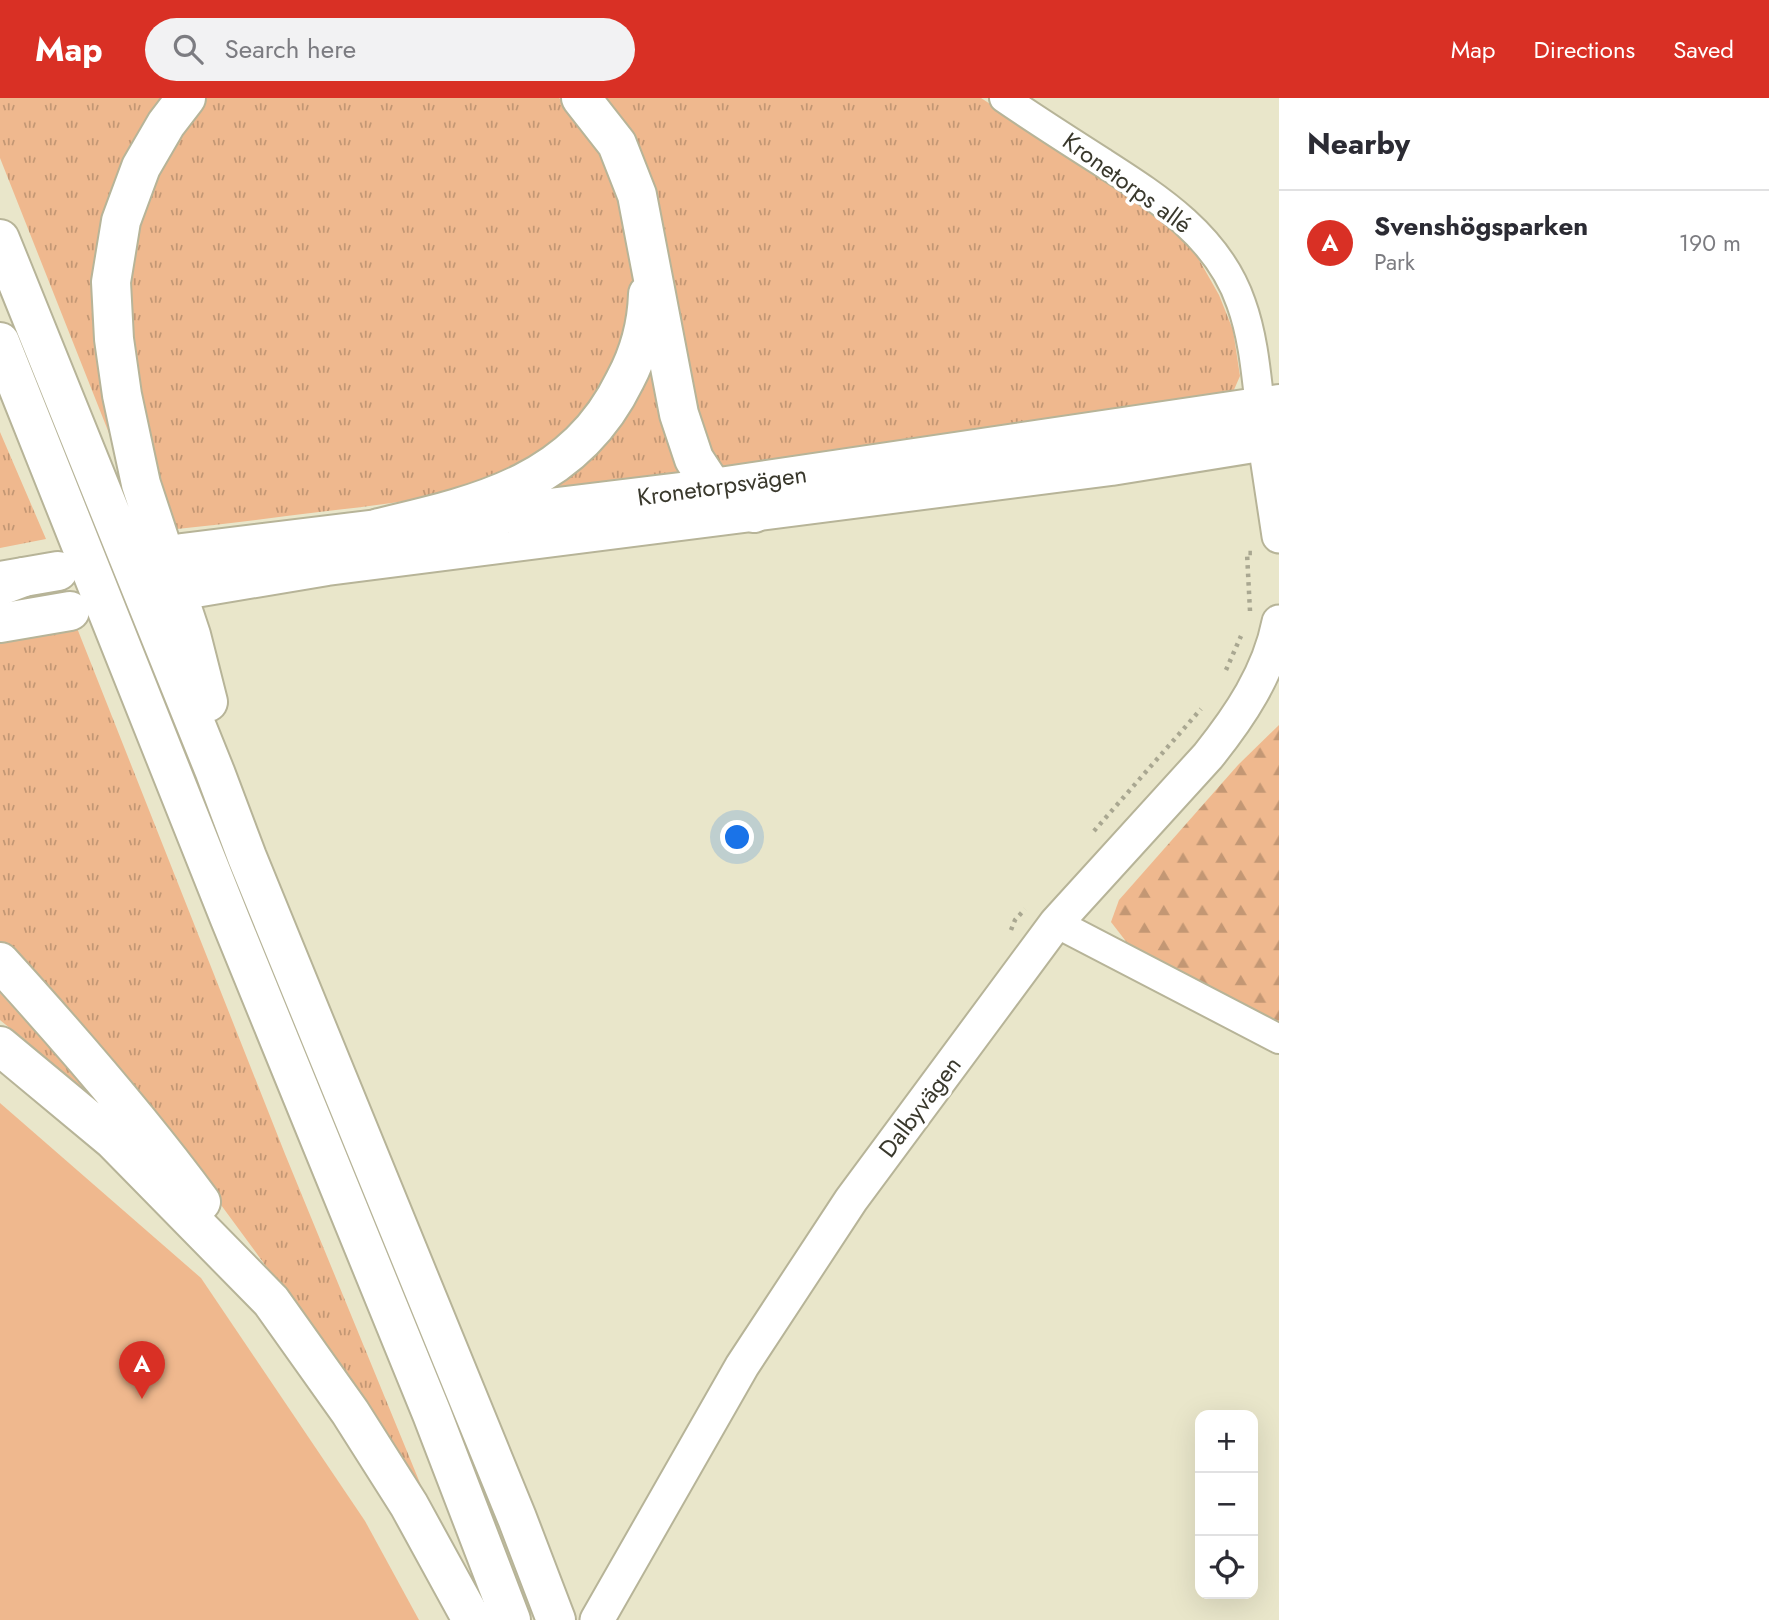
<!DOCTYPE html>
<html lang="en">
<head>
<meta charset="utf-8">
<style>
  :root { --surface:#fff; --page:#f2f2f3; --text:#2b2b33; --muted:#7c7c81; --line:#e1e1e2; --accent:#d93025 }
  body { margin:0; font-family:Jost,sans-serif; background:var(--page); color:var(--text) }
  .controls { position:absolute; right:21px; bottom:21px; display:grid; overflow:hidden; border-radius:14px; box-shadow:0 7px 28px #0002 }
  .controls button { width:63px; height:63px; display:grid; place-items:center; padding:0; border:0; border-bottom:2px solid var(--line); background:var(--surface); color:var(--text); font:35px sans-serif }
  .you { position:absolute; left:738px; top:740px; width:24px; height:24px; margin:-18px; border:5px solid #fff; border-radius:50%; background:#1a73e8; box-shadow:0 0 0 10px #1a73e833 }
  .badge { display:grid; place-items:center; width:46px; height:46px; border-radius:50%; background:var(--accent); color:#fff; font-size:23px; font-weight:700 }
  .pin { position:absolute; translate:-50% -58px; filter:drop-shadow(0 2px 4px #0008) }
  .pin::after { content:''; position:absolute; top:37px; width:24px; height:21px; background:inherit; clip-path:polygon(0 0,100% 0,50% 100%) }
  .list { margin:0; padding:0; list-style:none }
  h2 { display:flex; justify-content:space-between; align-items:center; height:91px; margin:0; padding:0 28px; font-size:30px }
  h2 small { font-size:23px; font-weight:400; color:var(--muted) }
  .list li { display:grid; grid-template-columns:46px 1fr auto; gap:21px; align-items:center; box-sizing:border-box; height:105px; padding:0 28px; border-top:2px solid var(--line) }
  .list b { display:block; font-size:26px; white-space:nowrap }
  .list p { margin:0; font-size:23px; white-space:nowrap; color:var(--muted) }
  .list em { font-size:23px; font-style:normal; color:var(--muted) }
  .icon { flex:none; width:38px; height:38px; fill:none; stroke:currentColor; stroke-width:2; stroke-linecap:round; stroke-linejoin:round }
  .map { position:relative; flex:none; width:1279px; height:1522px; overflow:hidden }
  header { display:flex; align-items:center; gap:42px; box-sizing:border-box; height:98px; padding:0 35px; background:var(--accent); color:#fff }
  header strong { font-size:33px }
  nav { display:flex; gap:38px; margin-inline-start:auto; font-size:24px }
  .search { width:490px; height:63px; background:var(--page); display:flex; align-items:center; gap:18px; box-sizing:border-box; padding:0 24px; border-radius:38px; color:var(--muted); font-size:26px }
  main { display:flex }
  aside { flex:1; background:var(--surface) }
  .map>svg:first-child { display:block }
  .grass { fill:url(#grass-tufts) }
  .forest { fill:url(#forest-firs) }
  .park { fill:#efb88e }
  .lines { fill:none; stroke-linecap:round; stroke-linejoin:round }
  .minor-casing { stroke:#b7b498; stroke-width:32 }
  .tertiary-casing { stroke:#b7b498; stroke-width:37 }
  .secondary-casing { stroke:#b7b498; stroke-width:42 }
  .motorway-casing { stroke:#b7b498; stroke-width:42 }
  .path { stroke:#a9a791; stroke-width:4.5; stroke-dasharray:3.5 5; stroke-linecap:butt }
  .minor { stroke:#fff; stroke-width:28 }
  .tertiary { stroke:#fff; stroke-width:33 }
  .secondary { stroke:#fff; stroke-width:38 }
  .motorway { stroke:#fff; stroke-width:38 }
  .labels { text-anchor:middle; stroke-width:7; stroke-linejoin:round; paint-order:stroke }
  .street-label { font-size:24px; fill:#39382c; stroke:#fff }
</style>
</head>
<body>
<header>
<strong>Map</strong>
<div class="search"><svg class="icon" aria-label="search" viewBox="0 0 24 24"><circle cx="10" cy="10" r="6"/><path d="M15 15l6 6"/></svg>Search here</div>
<nav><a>Map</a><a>Directions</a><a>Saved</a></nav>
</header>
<main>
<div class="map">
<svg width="1279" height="1522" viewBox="0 0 1279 1522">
  <defs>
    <pattern id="grass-tufts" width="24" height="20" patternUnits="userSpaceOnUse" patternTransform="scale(1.75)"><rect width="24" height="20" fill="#efb88e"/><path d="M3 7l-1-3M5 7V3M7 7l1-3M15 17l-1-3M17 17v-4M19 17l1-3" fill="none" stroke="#c39774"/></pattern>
    <pattern id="forest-firs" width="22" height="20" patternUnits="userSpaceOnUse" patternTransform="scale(1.75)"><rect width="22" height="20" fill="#efb88e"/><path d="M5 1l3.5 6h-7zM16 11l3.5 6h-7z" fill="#c39774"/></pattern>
  </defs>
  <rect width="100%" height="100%" fill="#e9e6ca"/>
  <path class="grass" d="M0 0H165L132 48 118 358 0 60Z
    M203 0H559C607 45 636 116 633 181 631 223 622 251 601 286 594 298 588 312 579 323 574 330 566 335 559 341 493 397 402 404 319 414 272 420 224 426 177 431L142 326 128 247V165L150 78Z
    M602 0H981L1130 98 1168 128 1193 151 1219 197 1233 232 1240 278 1233 294 727 373 710 360Z
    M651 257 686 383 525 401Z
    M0 334 46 441 0 450Z
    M77 530 285 1056 429 1407C298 1210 165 1014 0 843V543Z
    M0 895 97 1002 0 922Z"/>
  <path class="forest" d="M1279 627V926L1128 846 1111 824 1119 802 1238 667Z"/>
  <path class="park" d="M0 1005 201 1180 365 1423 419 1522H0Z"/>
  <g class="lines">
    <g class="minor-casing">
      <path id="minor" d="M1004 0C1036 22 1069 43 1102 64 1158 100 1218 138 1241 205 1253 238 1256 274 1260 309
        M1056 825 1279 941"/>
    </g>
    <g class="tertiary-casing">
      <path id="tertiary" d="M1261 319 1279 438
        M597 1522 742 1268 851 1102 1056 825 1208 658C1240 618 1269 575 1279 524"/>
    </g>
    <g class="secondary-casing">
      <path id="secondary" d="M182 455 713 390 1279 306
        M0 483 58 473
        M195 490 327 468 1111 368 1279 341
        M0 525 70 513"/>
    </g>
    <g class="motorway-casing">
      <path id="motorway" d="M186 0 166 26 141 69 121 123 111 184 114 241 122 297 141 386 191 537 208 604
        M581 0 617 46 637 97 679 316 694 361 713 390 754 415
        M0 141 215 674 247 759 517 1420 556 1522
        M0 244 230 821 432 1316 511 1522
        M379 430C481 406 575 385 625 282 640 254 647 228 648 196
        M0 488 24 479
        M0 864C71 942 139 1020 201 1104
        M0 948 113 1042 271 1203 350 1314 409 1407 472 1522"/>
    </g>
    <path class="path" d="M1250 513 1247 455H1253
      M1226 572 1241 538
      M1094 733 1201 611
      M1011 832 1015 822 1025 811"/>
    <use href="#minor" class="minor"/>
    <use href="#tertiary" class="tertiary"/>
    <use href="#secondary" class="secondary"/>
    <use href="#motorway" class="motorway"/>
  </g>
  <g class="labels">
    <g class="street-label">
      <text transform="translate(1127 85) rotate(36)" y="8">Kronetorps allé</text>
      <text transform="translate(722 388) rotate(-8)" y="8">Kronetorpsvägen</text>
      <text transform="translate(920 1009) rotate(-53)" y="8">Dalbyvägen</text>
    </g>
  </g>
</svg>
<div class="controls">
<button>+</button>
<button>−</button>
<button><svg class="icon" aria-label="locate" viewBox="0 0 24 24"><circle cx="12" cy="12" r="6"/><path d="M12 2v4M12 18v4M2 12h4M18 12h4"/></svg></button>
</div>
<div class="you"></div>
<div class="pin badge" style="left:142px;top:1301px">A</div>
</div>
<aside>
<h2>Nearby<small></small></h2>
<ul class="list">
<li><span class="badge">A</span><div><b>Svenshögsparken</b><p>Park</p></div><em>190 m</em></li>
</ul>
</aside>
</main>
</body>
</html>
